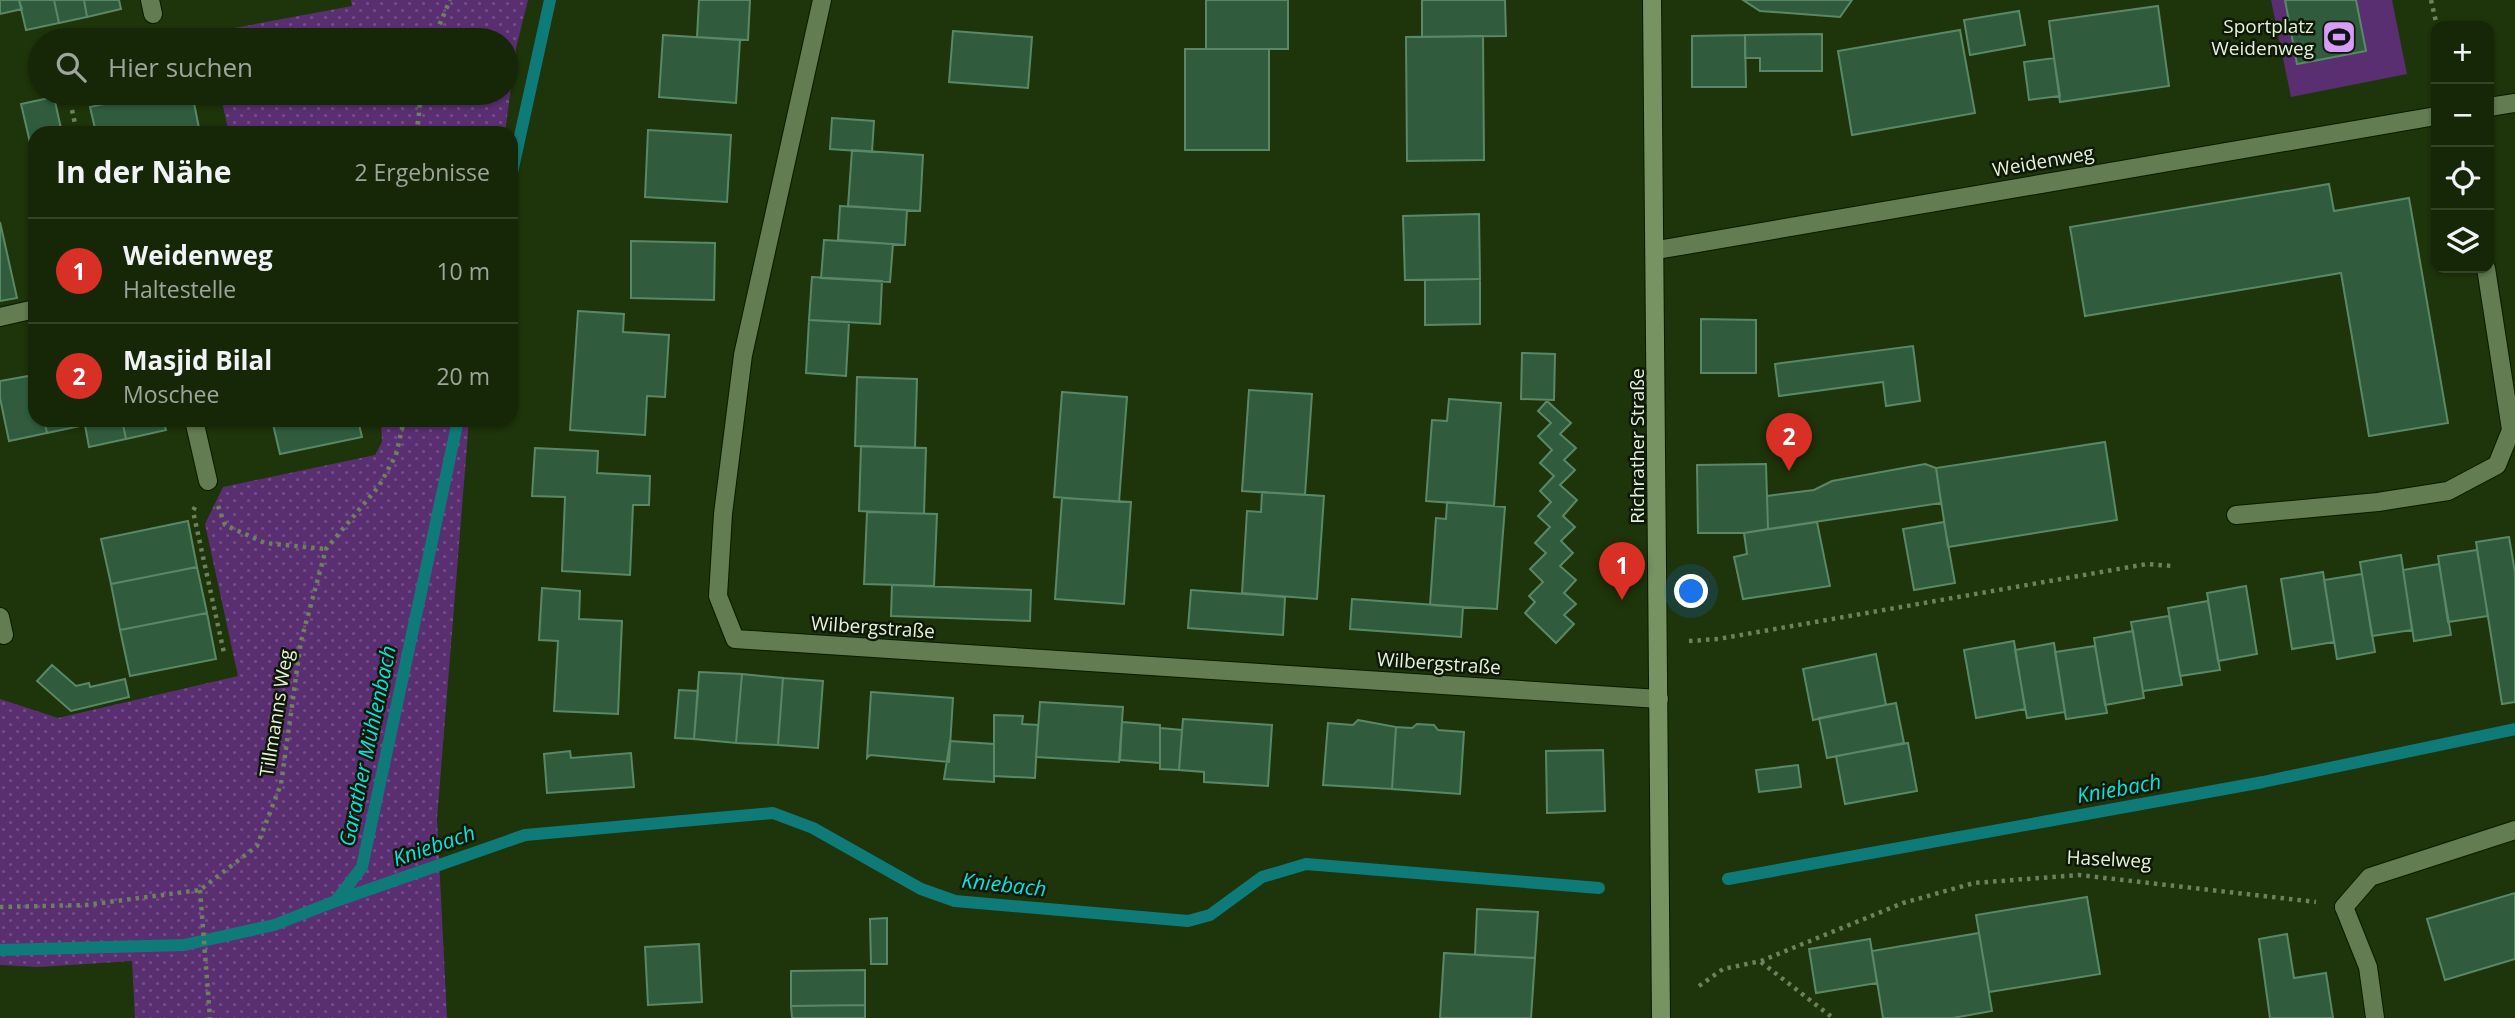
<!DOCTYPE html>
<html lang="de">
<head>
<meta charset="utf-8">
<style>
  :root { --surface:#162708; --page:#1f2f12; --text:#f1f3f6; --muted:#9ea59c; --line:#354429; --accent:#d93025 }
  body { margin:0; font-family:"Open Sans",sans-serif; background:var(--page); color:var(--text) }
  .controls { position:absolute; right:21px; top:21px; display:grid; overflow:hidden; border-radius:14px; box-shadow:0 2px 5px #0004 }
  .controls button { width:63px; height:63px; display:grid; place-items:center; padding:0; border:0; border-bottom:2px solid var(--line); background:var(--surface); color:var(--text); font:35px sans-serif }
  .you { position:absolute; left:1692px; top:592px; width:24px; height:24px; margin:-18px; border:5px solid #fff; border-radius:50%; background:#1a73e8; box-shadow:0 0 0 10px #1a73e833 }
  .badge { display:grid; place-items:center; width:46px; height:46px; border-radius:50%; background:var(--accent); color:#fff; font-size:23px; font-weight:700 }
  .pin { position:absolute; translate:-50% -58px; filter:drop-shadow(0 2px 4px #0008) }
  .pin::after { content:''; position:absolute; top:37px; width:24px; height:21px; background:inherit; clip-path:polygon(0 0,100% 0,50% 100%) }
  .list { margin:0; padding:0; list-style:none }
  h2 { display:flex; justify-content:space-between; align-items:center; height:91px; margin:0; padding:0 28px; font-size:30px }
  h2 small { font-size:23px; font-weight:400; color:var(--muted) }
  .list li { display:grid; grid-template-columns:46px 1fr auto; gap:21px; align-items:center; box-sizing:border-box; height:105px; padding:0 28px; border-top:2px solid var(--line) }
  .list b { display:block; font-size:26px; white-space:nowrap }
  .list p { margin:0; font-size:23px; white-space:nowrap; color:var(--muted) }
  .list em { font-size:23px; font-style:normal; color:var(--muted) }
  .icon { flex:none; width:38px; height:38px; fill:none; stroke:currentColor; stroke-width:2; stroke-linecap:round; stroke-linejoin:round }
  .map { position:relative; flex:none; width:2515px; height:1018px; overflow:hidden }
  .search { position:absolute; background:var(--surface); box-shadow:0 2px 5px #0004; left:28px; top:28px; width:490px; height:77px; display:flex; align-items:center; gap:18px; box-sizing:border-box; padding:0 24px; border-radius:38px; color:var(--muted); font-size:26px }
  .panel { position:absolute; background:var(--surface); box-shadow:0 2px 5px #0004; left:28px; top:126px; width:490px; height:301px; border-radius:21px }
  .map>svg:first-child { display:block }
  .park { fill:url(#park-dots) }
  .pitch { fill:#5a2f71 }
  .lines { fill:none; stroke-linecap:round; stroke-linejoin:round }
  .stream { stroke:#0e7b79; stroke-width:12 }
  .building { fill:#305c3d; stroke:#5a8867; stroke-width:2 }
  .service-casing { stroke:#0a1a00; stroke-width:20 }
  .minor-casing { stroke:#0a1a00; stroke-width:20 }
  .secondary-casing { stroke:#0a1a00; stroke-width:20 }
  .path { stroke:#6e805e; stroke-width:4.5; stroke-dasharray:3.5 5; stroke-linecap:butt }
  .service { stroke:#637c51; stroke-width:18 }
  .minor { stroke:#637c51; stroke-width:18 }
  .secondary { stroke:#769361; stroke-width:18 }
  .labels { text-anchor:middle; stroke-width:5; stroke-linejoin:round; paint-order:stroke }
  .poi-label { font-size:19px; fill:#e5f3db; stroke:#0f1807; text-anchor:end }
  .street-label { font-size:19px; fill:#e5f3db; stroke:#0f1807 }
  .water-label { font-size:21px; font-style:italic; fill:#08e3df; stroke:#0f1807 }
</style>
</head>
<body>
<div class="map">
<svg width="2515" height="1018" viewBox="0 0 2515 1018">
  <defs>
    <pattern id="park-dots" width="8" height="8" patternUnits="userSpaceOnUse" patternTransform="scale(1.75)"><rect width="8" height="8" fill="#5a2f71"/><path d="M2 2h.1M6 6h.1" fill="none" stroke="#724e85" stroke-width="1.8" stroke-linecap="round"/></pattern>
  </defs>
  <rect width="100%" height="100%" fill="#1e340a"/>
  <path class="park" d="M351 0H528L516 48 505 133H229L220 93H506V40H208L207 33 352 6Z
    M381 420H469L437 819 447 1018H135L132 961 39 967 0 965V699L58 718 238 676 205 524 223 487 375 455 382 442Z"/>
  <path class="pitch" d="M2271 0H2392L2407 74 2291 97Z"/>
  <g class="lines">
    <path class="stream" d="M511 177 550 0
      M1728 879 2263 782 2515 729
      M336 901 525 835 773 813 813 828 921 889 955 901 1188 921 1210 915 1262 877 1306 864 1599 888
      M0 950 184 945 274 925 336 901 362 867 458 420"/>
  </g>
  <path class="building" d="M0 0H19L22 9 0 14Z
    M19 0H54L59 23 26 30Z
    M54 0H84L87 17 59 23Z
    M84 0H119L121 9 87 17Z
    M699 0H750L748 40 697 37Z
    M1206 0H1288V49H1206Z
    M1422 0H1505L1506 36 1422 37Z
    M1743 0H1852L1840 17 1760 11Z
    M2285 0H2356L2366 51 2297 64Z
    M2158 6 2169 86 2060 102 2049 21Z
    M2019 11 2025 45 1970 55 1964 20Z
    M1960 30 1975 113 1852 135 1838 51Z
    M953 31 1032 37 1028 88 949 82Z
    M1822 34V71H1760V58H1745V35Z
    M663 35 740 40 736 103 659 97Z
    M1745 35 1746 87H1692V36Z
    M1483 36 1484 160 1407 161 1406 37Z
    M1185 49H1269V150H1185Z
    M2054 58 2060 96 2029 100 2024 62Z
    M155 93H192L200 133H96L90 107Z
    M54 97 62 133H35V164L21 104Z
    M832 118 874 121 872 152 830 149Z
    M648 130 731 135 727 202 645 197Z
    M852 150 923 155 920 211 848 206Z
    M2329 184 2334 211 2409 198 2448 423 2369 436 2341 273 2085 316 2070 227Z
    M840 206 907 210 905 245 838 240Z
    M1479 214 1480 279 1405 280 1403 216Z
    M0 222 17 298 0 301Z
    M824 240 893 244 890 282 821 278Z
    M631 241 715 243 714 300 631 298Z
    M812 277 882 281 880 324 809 320Z
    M1480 279V324L1425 325V280Z
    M578 311 624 314 623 332 669 335 665 397 647 396 645 435 570 430Z
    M1701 319 1756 320V373H1701Z
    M809 320 849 322 846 376 806 373Z
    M1913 346 1920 401 1886 406 1883 382 1779 396 1775 364Z
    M1522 353 1555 354 1554 400 1521 399Z
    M34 375 35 420H44L47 433 9 441 0 398V381Z
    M857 377 917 379 915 448 855 446Z
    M1249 390 1312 394 1305 495 1242 491Z
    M1062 392 1127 397 1119 502 1054 497Z
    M1449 399 1501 403 1494 506 1426 501 1432 420 1447 421Z
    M1547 401 1571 423 1560 434 1576 448 1564 460 1575 470 1560 485 1577 500 1563 516 1575 527 1561 541 1573 553 1560 566 1576 580 1564 593 1576 604 1564 615 1574 624 1556 643 1525 613 1535 602 1529 596 1543 582 1530 569 1546 553 1535 543 1550 527 1538 516 1551 502 1540 491 1554 476 1540 463 1552 450 1538 436 1551 423 1538 411Z
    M44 420H84L85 425 47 433Z
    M84 420H122L126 439 89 447Z
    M122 420H163L166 430 126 439Z
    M272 420H358L362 437 280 454Z
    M2105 442 2117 520 1948 547 1936 468Z
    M861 446 926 448 924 514 859 511Z
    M535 448 598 451 597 473 650 476 649 505H633L630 575 562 571 565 497 532 496Z
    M1766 464 1768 529 1744 533H1698L1697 465Z
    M1925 464 1936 468 1941 503 1768 529 1767 496 1814 490 1832 481Z
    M1262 492 1324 496 1317 599 1242 593 1247 511 1261 512Z
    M1062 498 1131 502 1124 604 1055 599Z
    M1447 502 1505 507 1497 609 1430 605 1436 518 1446 519Z
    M867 512 937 514 934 586 864 584Z
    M188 521 197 567 111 584 101 539Z
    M1817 522 1830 586 1743 599 1734 557 1747 554 1744 533Z
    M1944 522 1955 583 1914 590 1903 529Z
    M2509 537 2515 572V702L2502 704 2476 542Z
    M2477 550 2488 616 2448 622 2438 556Z
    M2401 555 2412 630 2372 636 2360 562Z
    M2439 564 2451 635 2414 641 2403 570Z
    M197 567 207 613 120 630 111 584Z
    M2323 572 2334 642 2292 649 2281 579Z
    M2362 574 2375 652 2337 659 2324 580Z
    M892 585 1031 590 1030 621 891 616Z
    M2246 586 2257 654 2218 661 2207 593Z
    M542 588 580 591 579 619 622 621 618 714 554 711 558 641 539 640Z
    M1191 590 1285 597 1283 635 1188 628Z
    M1352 599 1463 607 1461 637 1350 629Z
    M2208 601 2220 670 2180 676 2168 608Z
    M207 613 216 659 130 676 120 630Z
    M2169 616 2182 685 2143 691 2131 622Z
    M2133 631 2144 698 2105 705 2094 638Z
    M2014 641 2025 709 1976 718 1964 650Z
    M2054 643 2065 712 2027 718 2015 650Z
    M2095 646 2107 713 2066 719 2055 652Z
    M1876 654 1886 705 1813 720 1803 669Z
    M52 665 76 686 89 683 90 687 125 679 129 697 71 711 37 681Z
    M699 672 742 674 736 743 694 739Z
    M742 674 783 678 778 745 736 743Z
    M783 678 823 681 818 748 778 745Z
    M679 690 698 691 694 739 675 738Z
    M871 692 953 698 949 762 870 755 867 758Z
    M1040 702 1123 707 1119 762 1036 757Z
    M1896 703 1904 743 1827 758 1819 718Z
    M994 715 1023 716 1022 724 1038 725 1035 778 994 776Z
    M1183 719 1272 725 1268 786 1204 782V772L1179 770Z
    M1358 720 1396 727 1392 789 1323 785 1328 723 1353 725Z
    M1122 722 1160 725V763L1120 760Z
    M1417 724 1434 725 1438 730 1464 732 1460 794 1392 789 1396 727 1412 728Z
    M1160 728 1182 730 1179 770 1160 769Z
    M950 741 994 744V782L944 779Z
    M1908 743 1917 791 1845 804 1836 756Z
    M1603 750 1605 811 1547 813 1546 751Z
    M570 751 571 758 631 753 634 787 547 793 544 754Z
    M1798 765 1801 787 1759 792 1756 770Z
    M2515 893V959L2445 980 2427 919Z
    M2087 897 2100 974 1989 992 1976 915Z
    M1477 909 1538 912 1535 958 1475 955Z
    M887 918V964H871L870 919Z
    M1979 933 1992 1011 1953 1018H1883L1872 951Z
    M2287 934 2294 978 2326 973 2333 1018H2270L2259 939Z
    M1870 939 1877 983 1816 993 1809 949Z
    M699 944 702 1002 648 1005 645 947Z
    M1444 953 1535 958 1531 1018H1440Z
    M865 970V1005L791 1006V971Z
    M865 1005V1018H792L791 1006Z"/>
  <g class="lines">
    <g class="service-casing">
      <path id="service" d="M2344 907 2370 877 2515 830"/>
    </g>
    <g class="minor-casing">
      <path id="minor" d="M150 0 153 14
        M822 0 743 355 723 514 718 596 735 639 1659 699
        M2489 107 2515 103
        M1657 250 2436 116
        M0 317 35 309
        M194 420 208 481
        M2236 515 2378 502 2448 491 2497 465 2511 430 2486 268
        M0 617 4 635
        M2344 907 2368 967 2375 1018"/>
    </g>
    <g class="secondary-casing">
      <path id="secondary" d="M1652 0 1661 1018"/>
    </g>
    <path class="path" d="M2431 0 2437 26
      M433 40 450 0
      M72 110 77 133
      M417 133 421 93
      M218 506 225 525 265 543 326 549
      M195 507 193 511 224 653
      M1689 641 1718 639 2147 564 2172 566
      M200 890 210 1018
      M0 907 86 905 200 890 257 846 281 784 301 641 326 549 379 486 396 455 404 420
      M1761 962 1833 1018
      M1699 986 1723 969 1761 961 1903 903 1974 883 2079 875 2316 902"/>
    <use href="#service" class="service"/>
    <use href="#minor" class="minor"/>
    <use href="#secondary" class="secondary"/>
  </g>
  <defs>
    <g id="stadium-square" transform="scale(1.75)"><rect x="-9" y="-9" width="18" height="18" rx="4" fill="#d79bf9" stroke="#0f1807"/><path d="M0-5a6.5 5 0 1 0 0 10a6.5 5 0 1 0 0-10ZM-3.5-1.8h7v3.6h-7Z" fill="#111"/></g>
  </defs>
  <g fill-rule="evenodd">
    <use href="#stadium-square" x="2339" y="37"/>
  </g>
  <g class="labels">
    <g class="poi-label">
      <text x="2314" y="33">Sportplatz<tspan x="2314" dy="22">Weidenweg</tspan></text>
    </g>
    <g class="street-label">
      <text transform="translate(2043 161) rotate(-10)" y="7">Weidenweg</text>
      <text transform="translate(1637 446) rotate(-90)" y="7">Richrather Straße</text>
      <text transform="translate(873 627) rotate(4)" y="7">Wilbergstraße</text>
      <text transform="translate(1439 663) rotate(4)" y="7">Wilbergstraße</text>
      <text transform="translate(276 713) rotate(-81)" y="7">Tillmanns Weg</text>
      <text transform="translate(2109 859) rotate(3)" y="7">Haselweg</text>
    </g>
    <g class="water-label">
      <text transform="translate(368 746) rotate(-78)" y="7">Garather Mühlenbach</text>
      <text transform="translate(2119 789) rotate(-10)" y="7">Kniebach</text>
      <text transform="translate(434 846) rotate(-19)" y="7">Kniebach</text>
      <text transform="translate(1004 885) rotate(6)" y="7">Kniebach</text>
    </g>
  </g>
</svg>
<div class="controls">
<button>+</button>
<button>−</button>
<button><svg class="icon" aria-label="locate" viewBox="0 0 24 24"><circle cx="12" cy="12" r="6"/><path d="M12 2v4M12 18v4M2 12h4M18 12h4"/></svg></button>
<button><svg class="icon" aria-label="layers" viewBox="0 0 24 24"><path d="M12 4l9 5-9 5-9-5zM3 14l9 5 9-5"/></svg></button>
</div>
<div class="you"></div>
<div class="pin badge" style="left:1622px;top:600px">1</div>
<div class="pin badge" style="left:1789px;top:471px">2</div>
<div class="search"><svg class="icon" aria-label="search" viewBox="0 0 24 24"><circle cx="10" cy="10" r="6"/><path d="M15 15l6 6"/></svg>Hier suchen</div>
<section class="panel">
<h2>In der Nähe<small>2 Ergebnisse</small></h2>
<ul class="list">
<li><span class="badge">1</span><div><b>Weidenweg</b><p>Haltestelle</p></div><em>10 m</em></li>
<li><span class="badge">2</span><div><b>Masjid Bilal</b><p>Moschee</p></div><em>20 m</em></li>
</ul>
</section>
</div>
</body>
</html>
